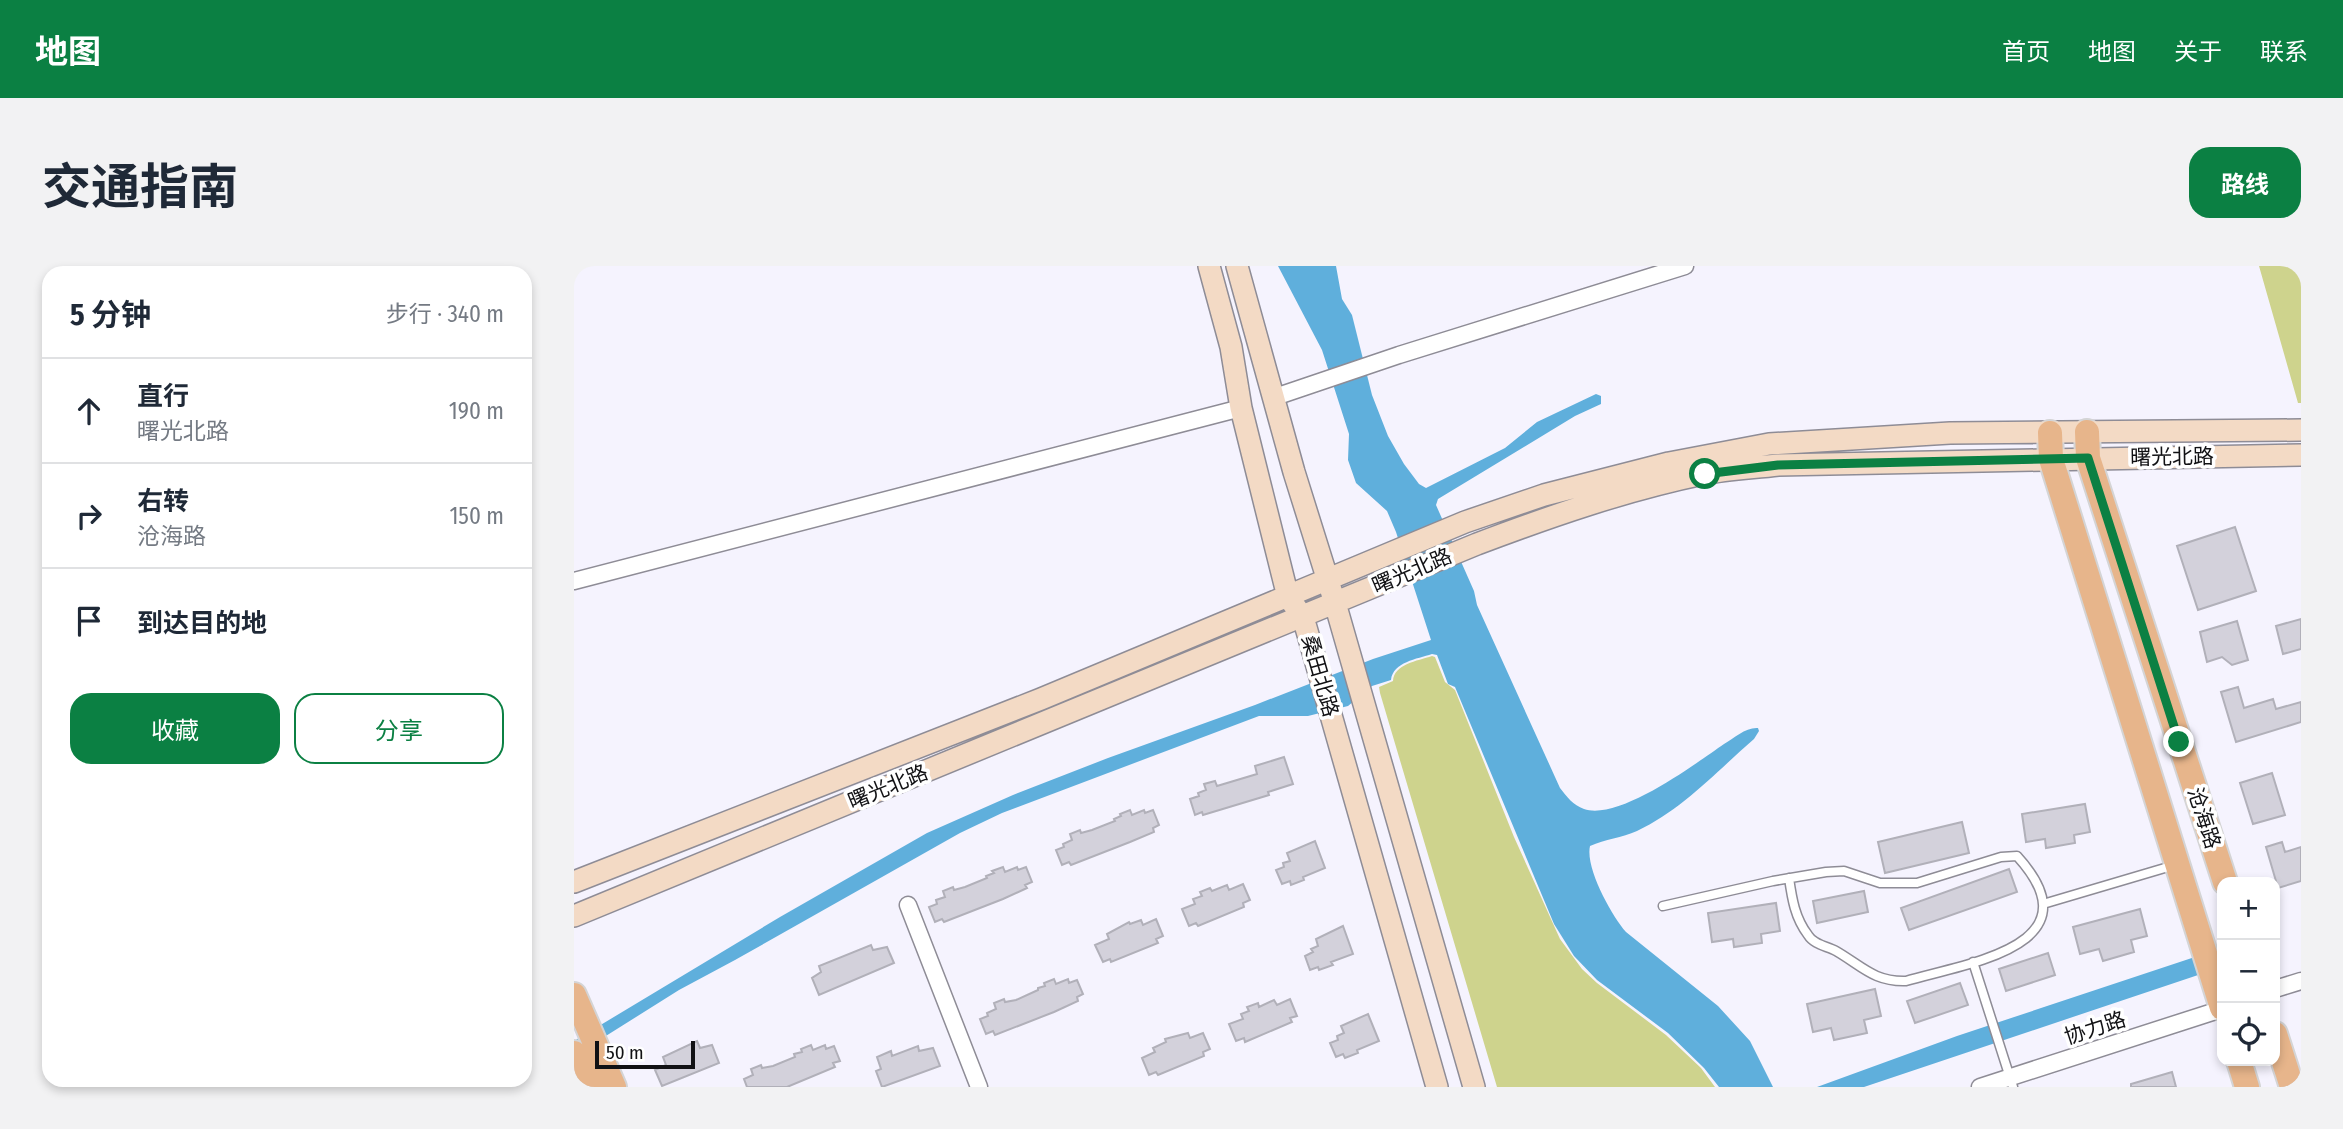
<!DOCTYPE html>
<html lang="zh">
<head>
<meta charset="utf-8">
<style>
  :root { --surface:#fff; --page:#f2f2f3; --text:#1f2937; --muted:#747a83; --line:#e0e1e3; --accent:#0b8043 }
  body { margin:0; font-family:"Fira Sans Condensed","Noto Sans SC",sans-serif; background:var(--page); color:var(--text) }
  .controls { position:absolute; right:21px; bottom:21px; display:grid; overflow:hidden; border-radius:14px; box-shadow:0 4px 10px #0003 }
  .controls button { width:63px; height:63px; display:grid; place-items:center; padding:0; border:0; border-bottom:2px solid var(--line); background:var(--surface); color:var(--text); font:35px sans-serif }
  .scale { position:absolute; left:21px; bottom:18px; width:100px; box-sizing:border-box; padding-left:7px; border:4px solid #111114; border-top:0; font-size:19px; line-height:24px; white-space:nowrap; color:#111114; -webkit-text-stroke:5px #fff; paint-order:stroke }
  .stop { position:absolute; width:21px; height:21px; margin:-16px; border:5px solid #0b8043; border-radius:50%; background:#fff }
  .stop.end { background:#0b8043; border-color:#fff; box-shadow:0 2px 7px #0008 }
  .list { margin:0; padding:0; list-style:none }
  h2 { display:flex; justify-content:space-between; align-items:center; height:91px; margin:0; padding:0 28px; font-size:30px }
  h2 small { font-size:23px; font-weight:400; color:var(--muted) }
  .list li { display:grid; grid-template-columns:46px 1fr auto; gap:21px; align-items:center; box-sizing:border-box; height:105px; padding:0 28px; border-top:2px solid var(--line) }
  .list b { display:block; font-size:26px; white-space:nowrap }
  .list p { margin:0; font-size:23px; white-space:nowrap; color:var(--muted) }
  .list em { font-size:23px; font-style:normal; color:var(--muted) }
  .actions { display:flex; gap:14px; padding:21px 28px }
  .actions a { flex:1; padding:16px 0; border:2px solid var(--accent); border-radius:21px; text-align:center; font-size:24px; color:var(--accent) }
  .actions .main { background:var(--accent); color:#fff }
  .icon { flex:none; width:38px; height:38px; fill:none; stroke:currentColor; stroke-width:2; stroke-linecap:round; stroke-linejoin:round }
  .map { position:relative; flex:none; width:1727px; height:821px; overflow:hidden; border-radius:21px }
  header { display:flex; align-items:center; gap:42px; box-sizing:border-box; height:98px; padding:0 35px; background:var(--accent); color:#fff }
  header strong { font-size:33px }
  nav { display:flex; gap:38px; margin-inline-start:auto; font-size:24px }
  .intro { display:flex; align-items:center; justify-content:space-between; box-sizing:border-box; height:168px; padding:0 42px }
  h1 { margin:0; font-size:49px }
  .button { padding:18px 32px; border-radius:21px; background:var(--accent); color:#fff; font-size:24px; font-weight:700 }
  main { display:flex; gap:42px; padding:0 42px }
  aside { flex:1; background:var(--surface); border-radius:21px; box-shadow:0 4px 10px #0003 }
  .map>svg:first-child { display:block }
  .green { fill:#ced38d }
  .water { fill:#5fafdc }
  .building { fill:#d3d1db; stroke:#b1b0b9; stroke-width:2 }
  .lines { fill:none; stroke-linecap:round; stroke-linejoin:round }
  .lane-casing { stroke:#8e8c96; stroke-width:11 }
  .street-casing { stroke:#8e8c96; stroke-width:19 }
  .secondary-casing { stroke:#8e8c96; stroke-width:24 }
  .primary-casing { stroke:#d4d4d5; stroke-width:28 }
  .lane { stroke:#fff; stroke-width:8 }
  .street { stroke:#fff; stroke-width:16 }
  .secondary { stroke:#f3dac5; stroke-width:21 }
  .primary { stroke:#e7b58b; stroke-width:24 }
  .route { stroke:#0b8043; stroke-width:9 }
  .labels { text-anchor:middle; stroke-width:7; stroke-linejoin:round; paint-order:stroke }
  .street-label { font-size:21px; fill:#111114; stroke:#fff }
</style>
</head>
<body>
<header>
<strong>地图</strong>
<nav><a>首页</a><a>地图</a><a>关于</a><a>联系</a></nav>
</header>
<div class="intro"><h1>交通指南</h1><a class="button">路线</a></div>
<main>
<aside>
<h2>5 分钟<small>步行 · 340 m</small></h2>
<ul class="list">
<li><svg class="icon" aria-label="ahead" viewBox="0 0 24 24"><path d="M12 20V5M6 11l6-6 6 6"/></svg><div><b>直行</b><p>曙光北路</p></div><em>190 m</em></li>
<li><svg class="icon" aria-label="right" viewBox="0 0 24 24"><path d="M7 20v-9h11M14 6l5 5-5 5"/></svg><div><b>右转</b><p>沧海路</p></div><em>150 m</em></li>
<li><svg class="icon" aria-label="arrive" viewBox="0 0 24 24"><path d="M6 21V4h12l-3 4 3 4H6"/></svg><div><b>到达目的地</b></div></li>
</ul>
<div class="actions"><a class="main">收藏</a><a>分享</a></div>
</aside>
<div class="map">
<svg width="1727" height="821" viewBox="0 0 1727 821">
  <rect width="100%" height="100%" fill="#f5f3fe"/>
  <path class="green" d="M1685 0H1727V137H1724Z
    M858 390 861 391 871 416 881 424 940 571 986 673 1008 703 1023 717 1092 769 1127 802 1141 821H923L806 427 805 421 819 415C820 398 843 395 858 390Z"/>
  <path class="water" d="M704 0H762L768 33 778 49 798 129 814 170 830 198 845 218 852 222 931 182 963 156 1022 128 1027 130V138L1001 150 864 233 862 239 900 325 903 339 986 522C993 531 999 539 1010 543 1045 555 1121 498 1150 478 1160 472 1172 461 1184 462L1185 465 1180 473C1143 505 1108 544 1063 565 1048 572 1031 573 1016 580 1011 602 1038 650 1052 666L1144 740 1176 775 1199 821H1145L1130 802 1094 767 1023 714 1000 690 980 658 881 421 874 418 863 389 858 388C843 393 819 396 817 414L798 420 774 440 734 450H685L428 547 386 567 161 694 105 724 0 790V775L206 651 353 567 439 529 534 492 681 439 799 393 857 374 822 266 813 245 782 217 774 194 775 168 748 84Z
    M1648 682V701L1290 821H1243L1383 770Z"/>
  <path class="building" d="M1661 261 1682 325 1624 344 1603 280Z
    M1727 353V383L1709 388 1702 360Z
    M1663 355 1674 394 1658 399 1648 391 1633 396 1626 366Z
    M1664 421 1670 442 1699 433 1702 443 1727 436V456L1662 476 1647 426Z
    M710 491 719 518 694 526 695 529 629 549 628 546 621 549 616 533 625 530 624 527 632 524 630 518 641 515 643 520 683 508 681 500Z
    M1698 507 1711 549 1679 558 1666 517Z
    M1511 538 1516 566 1500 569 1501 577 1472 582 1471 573 1452 576 1448 548Z
    M556 544 558 549 570 544 571 547 579 544 585 559 579 562 580 566 556 576 497 599 495 596 488 599 482 584 490 581 489 578 498 574 496 568 506 564 507 567 518 564 541 555 540 553 547 550 546 548Z
    M1388 556 1395 587 1311 607 1304 576Z
    M741 575 751 602 729 611 730 614 717 619 716 615 708 618 702 604 710 601 709 597 716 595 713 587Z
    M1708 576 1711 586 1727 581V615L1704 622 1692 581Z
    M429 601 431 606 443 601 444 604 452 601 458 616 451 619 453 622 429 633 370 656 368 653 361 656 355 641 363 638 362 634 371 631 369 625 379 621 380 624 391 621 413 612 412 610 420 607 418 605Z
    M1435 603 1443 626 1335 664 1327 642Z
    M669 618 676 634 669 637 670 641 624 660 622 657 615 660 608 643 621 638 619 633 628 630 626 626 636 622 638 625 653 619 655 624Z
    M1290 625 1294 646 1243 657 1239 635Z
    M1202 637 1206 665 1187 668 1188 677 1160 681 1159 673 1138 676 1134 647Z
    M1566 643 1573 670 1557 674 1560 686 1529 695 1525 683 1506 688 1499 661Z
    M582 653 589 670 582 673 584 677 537 696 536 693 529 696 521 679 535 673 533 668 555 656 556 658 567 654 569 659Z
    M769 660 779 688 757 696 759 699 745 704 744 701 736 704 731 690 739 686 737 683 744 680 742 673Z
    M297 679 299 684 313 681 320 697 245 729 238 712 247 706 245 700Z
    M1474 687 1481 709 1432 725 1425 703Z
    M480 713 482 718 494 713 495 717 503 714 509 728 503 731 504 735 480 746 421 769 419 765 412 768 406 753 414 750 413 747 422 743 420 737 430 733 431 736 442 734 464 724V722L471 720 470 717Z
    M1386 717 1394 739 1341 757 1333 735Z
    M1301 723 1307 750 1290 754 1293 767 1260 774 1257 762 1239 766 1233 738Z
    M716 733 723 750 716 752 718 756 671 776 670 772 662 775 655 758 669 753 667 748 675 745 673 741 684 737 685 741 700 734 703 739Z
    M794 748 805 775 783 784 784 787 771 792 769 788 762 791 756 777 764 774 763 770 770 767 767 760Z
    M614 767 616 772 629 767 636 783 629 786 630 790 584 809 582 806 575 809 568 792 581 786 579 782 592 776 591 773Z
    M123 775 126 782 138 779 145 797 88 820 81 804 92 799 89 791Z
    M237 779 239 784 251 779 252 783 260 780 266 795 259 797 261 801 213 821H173L170 813 179 809 177 803 187 799 188 802 199 800 221 791 220 788 228 786 227 783Z
    M344 780 345 785 359 782 366 800 308 821 302 805 307 803 303 791 317 785 318 790Z
    M1598 806 1602 821H1557V818Z"/>
  <g class="lines">
    <g class="lane-casing">
      <path id="lane" d="M1469 638 1601 599
        M1089 640 1199 615 1252 606 1270 605 1306 617H1343L1427 591 1443 590C1525 680 1393 697 1332 715 1300 716 1288 700 1262 685 1253 680 1240 679 1234 669 1221 652 1218 633 1215 612
        M1399 696 1439 821"/>
    </g>
    <g class="street-casing">
      <path id="street" d="M701 131 825 89 1111 0
        M0 315 667 142
        M334 639 405 821
        M1701 723 1727 715
        M1406 821 1648 743"/>
    </g>
    <g class="secondary-casing">
      <path id="secondary" d="M635 0 657 81 667 142 714 331 729 351 863 821
        M663 0 720 206 761 337 900 821
        M0 616 467 433 891 256 970 229 1095 197 1195 178 1376 167 1727 164
        M0 650 903 278C977 250 1052 224 1129 208 1154 203 1179 202 1204 199L1727 189"/>
    </g>
    <g class="primary-casing">
      <path id="primary" d="M1513 166 1514 192 1651 616
        M1476 167 1477 193 1648 742
        M0 729 40 821
        M1701 768 1718 821
        M0 787 15 821
        M1665 795 1673 821"/>
    </g>
    <use href="#lane" class="lane"/>
    <use href="#street" class="street"/>
    <use href="#secondary" class="secondary"/>
    <use href="#primary" class="primary"/>
  </g>
  <g class="lines">
    <path class="route" d="M1131 208 1204 199 1514 192 1605 476"/>
  </g>
  <g class="labels">
    <g class="street-label">
      <text transform="translate(1598 191) rotate(-1)" y="7">曙光北路</text>
      <text transform="translate(838 305) rotate(-23)" y="7">曙光北路</text>
      <text transform="translate(746 410) rotate(74)" y="7">桑田北路</text>
      <text transform="translate(314 521) rotate(-22)" y="7">曙光北路</text>
      <text transform="translate(1630 552) rotate(72)" y="7">沧海路</text>
      <text transform="translate(1521 762) rotate(-18)" y="7">协力路</text>
    </g>
  </g>
</svg>
<div class="controls">
<button>+</button>
<button>−</button>
<button><svg class="icon" aria-label="locate" viewBox="0 0 24 24"><circle cx="12" cy="12" r="6"/><path d="M12 2v4M12 18v4M2 12h4M18 12h4"/></svg></button>
</div>
<div class="scale">50 m</div>
<div class="stop" style="left:1131px;top:208px"></div>
<div class="stop end" style="left:1605px;top:476px"></div>
</div>
</main>
</body>
</html>
